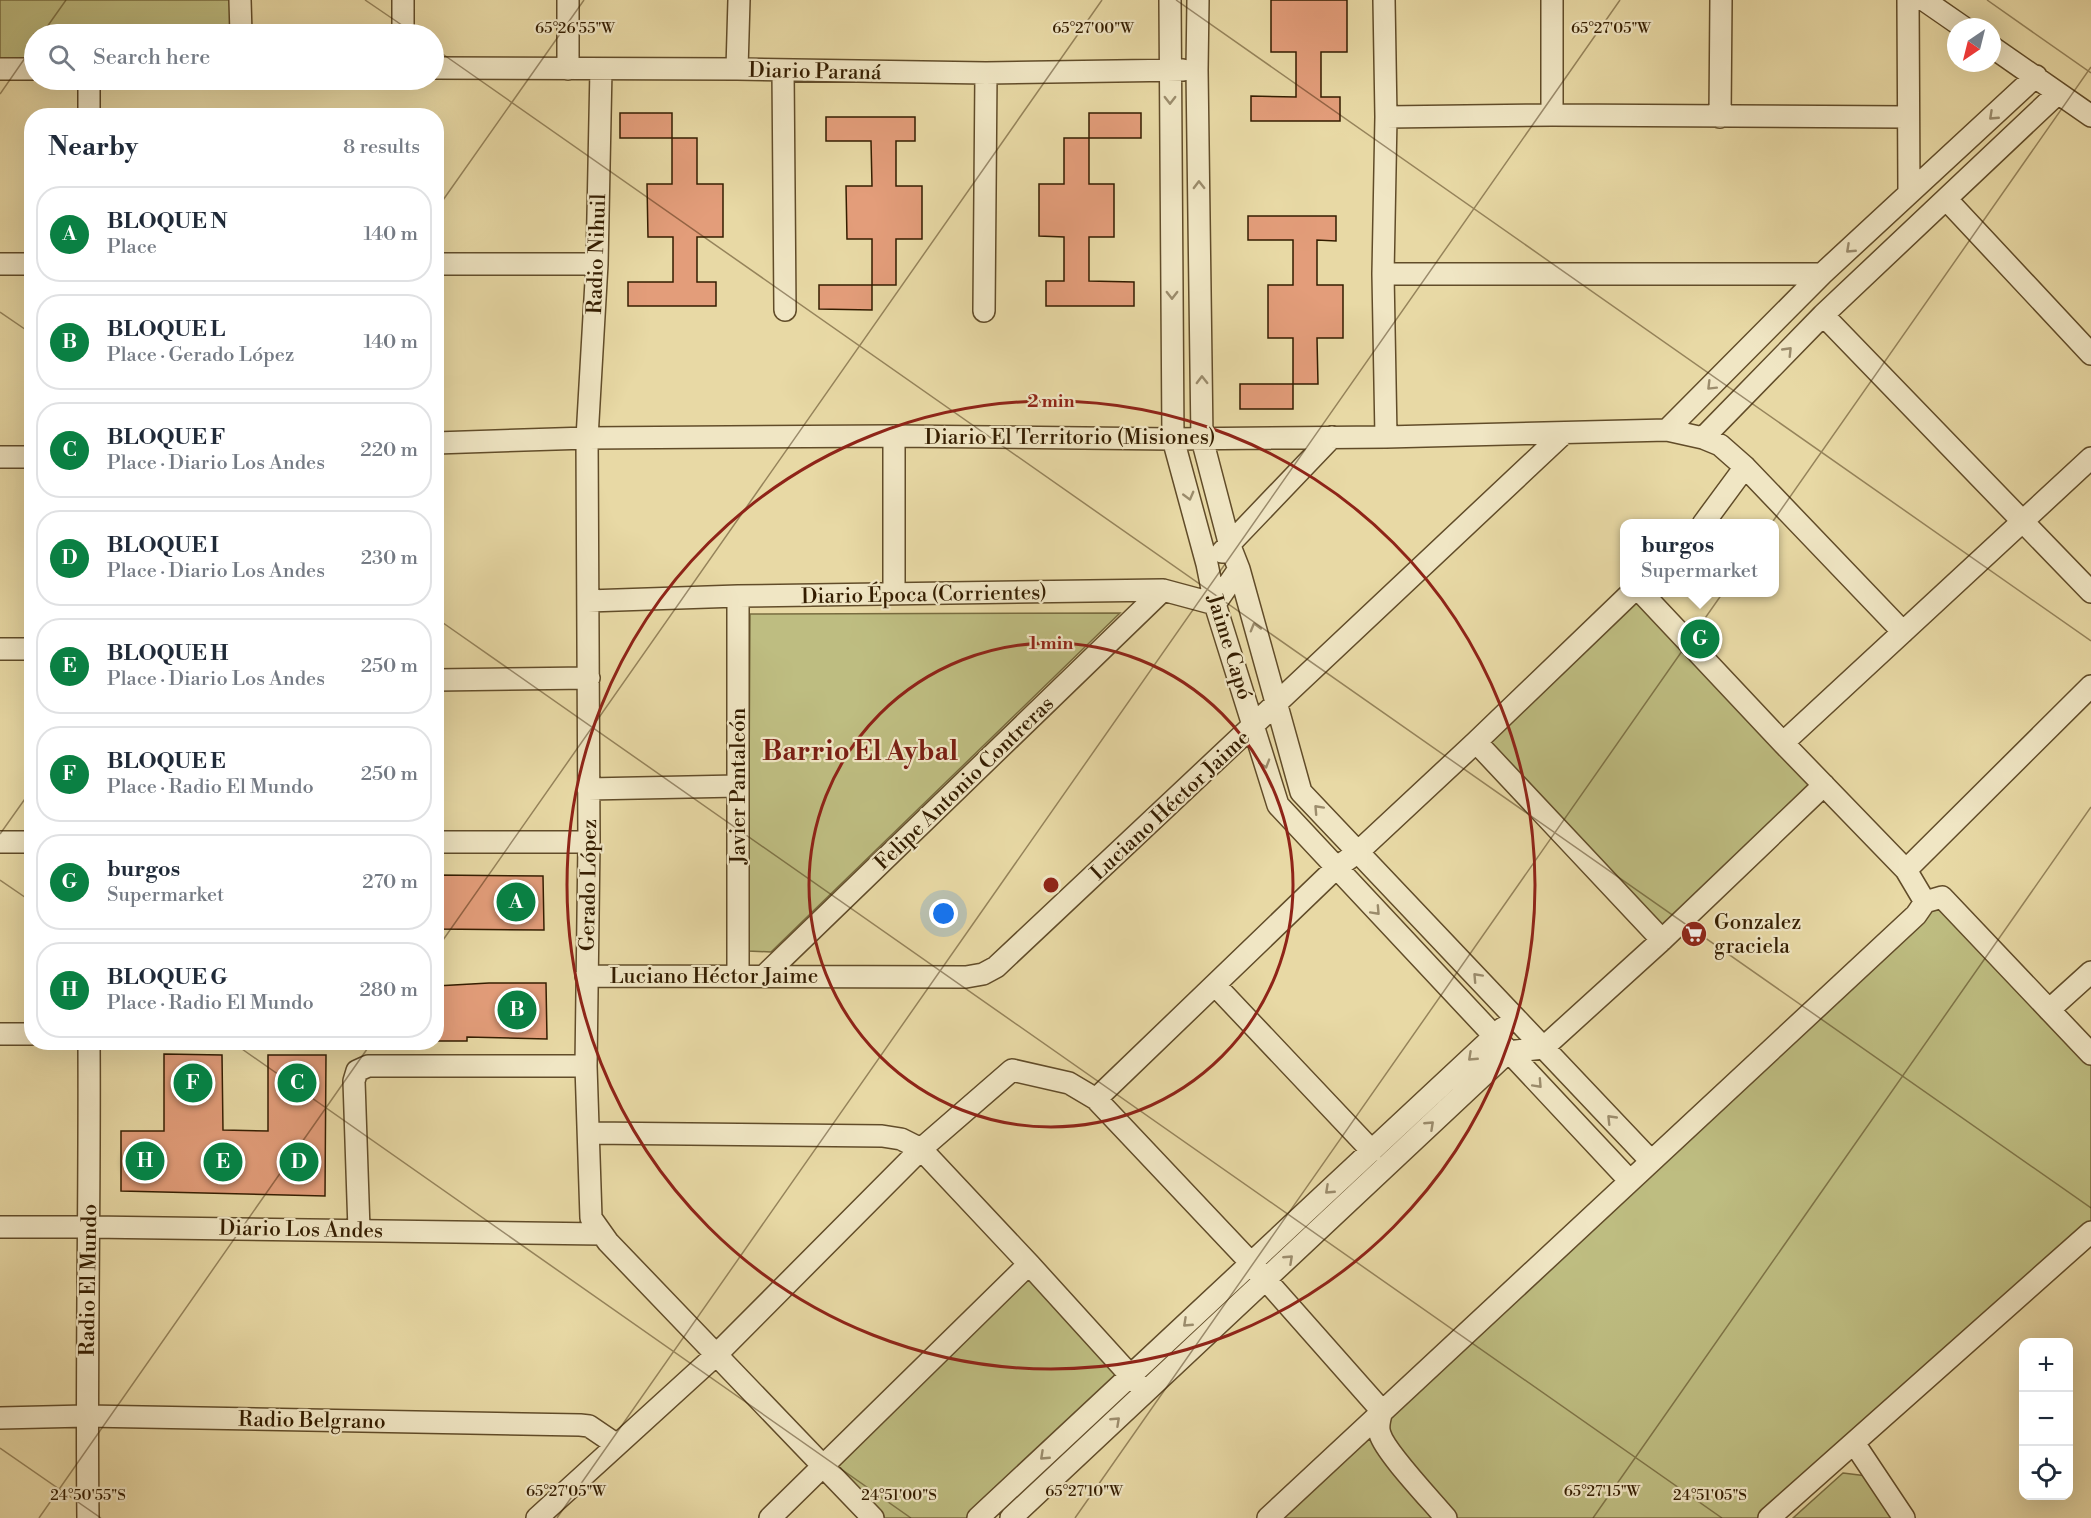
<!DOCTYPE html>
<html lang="en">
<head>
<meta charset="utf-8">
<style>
  :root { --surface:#fff; --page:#f2f2f3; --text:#1f2937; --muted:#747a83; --line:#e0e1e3; --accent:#0b8043 }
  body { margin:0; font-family:"Libre Bodoni",serif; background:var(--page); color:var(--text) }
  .controls { position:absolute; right:18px; bottom:18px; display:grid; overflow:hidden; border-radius:12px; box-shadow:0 6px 24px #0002 }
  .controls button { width:54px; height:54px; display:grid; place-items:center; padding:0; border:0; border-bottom:2px solid var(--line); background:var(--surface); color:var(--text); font:30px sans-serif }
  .compass { position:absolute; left:1947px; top:18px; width:54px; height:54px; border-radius:50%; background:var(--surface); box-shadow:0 6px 24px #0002; rotate:215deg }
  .you { position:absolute; left:944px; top:914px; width:21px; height:21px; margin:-15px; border:4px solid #fff; border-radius:50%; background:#1a73e8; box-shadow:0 0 0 9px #1a73e833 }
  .badge { display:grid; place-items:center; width:39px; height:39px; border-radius:50%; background:var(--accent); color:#fff; font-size:20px; font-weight:700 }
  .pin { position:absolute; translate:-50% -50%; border:3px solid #fff; box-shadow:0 2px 6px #0006 }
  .popup { position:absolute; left:1620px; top:519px; width:159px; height:78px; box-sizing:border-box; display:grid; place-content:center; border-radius:12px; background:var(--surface); filter:drop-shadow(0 2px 4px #0005); font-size:20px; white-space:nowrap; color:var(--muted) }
  .popup b { font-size:22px; color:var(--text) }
  .popup::after { content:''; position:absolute; left:50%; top:100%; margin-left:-12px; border:12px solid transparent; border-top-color:var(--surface) }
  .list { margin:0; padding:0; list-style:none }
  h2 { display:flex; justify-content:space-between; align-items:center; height:78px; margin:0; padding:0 24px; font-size:26px }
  h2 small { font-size:20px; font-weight:400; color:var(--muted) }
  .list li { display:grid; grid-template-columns:39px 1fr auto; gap:18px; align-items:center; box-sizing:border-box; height:96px; margin:0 12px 12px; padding:0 12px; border:2px solid var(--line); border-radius:24px }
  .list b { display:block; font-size:22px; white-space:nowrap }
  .list p { margin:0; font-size:20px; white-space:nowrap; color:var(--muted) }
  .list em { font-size:20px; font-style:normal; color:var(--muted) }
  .icon { flex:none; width:33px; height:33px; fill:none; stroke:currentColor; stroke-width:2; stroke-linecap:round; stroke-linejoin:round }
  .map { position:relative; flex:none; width:2091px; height:1518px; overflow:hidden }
  .search { position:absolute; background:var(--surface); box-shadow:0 6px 24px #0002; left:24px; top:24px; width:420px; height:66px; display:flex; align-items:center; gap:15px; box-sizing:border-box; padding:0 21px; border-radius:33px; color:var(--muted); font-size:22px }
  .panel { position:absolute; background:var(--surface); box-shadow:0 6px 24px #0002; left:24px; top:108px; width:420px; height:942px; border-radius:24px }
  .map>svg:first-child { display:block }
  .green { fill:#bebd81; stroke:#796d40; stroke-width:1.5 }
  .building { fill:#e39d7a; stroke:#341d00; stroke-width:1.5 }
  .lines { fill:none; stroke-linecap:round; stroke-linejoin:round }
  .street-casing { stroke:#614c29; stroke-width:24 }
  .street { stroke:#f0e6c4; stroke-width:21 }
  .oneway { stroke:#9b8c6c }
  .ticks { fill:none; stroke:#341d00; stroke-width:1.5; stroke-opacity:0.45 }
  .ring { fill:none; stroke:#8f2418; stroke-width:3 }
  .labels { text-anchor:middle; stroke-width:4.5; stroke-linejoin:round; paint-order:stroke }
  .street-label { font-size:21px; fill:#341d00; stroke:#f0e6c4 }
  .poi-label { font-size:21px; fill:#341d00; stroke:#f0e6c4; text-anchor:start }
  .district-label { font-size:27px; font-weight:bold; fill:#7a1f14; stroke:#f0e6c4 }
  .ticks-label { font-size:15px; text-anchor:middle; fill:#341d00; stroke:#f0e6c4; stroke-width:4.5; stroke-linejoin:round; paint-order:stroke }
  .centre { fill:#8f2418; stroke:#f0e6c4; stroke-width:3 }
  .ring-label { font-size:18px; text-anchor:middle; font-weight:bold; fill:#8f2418; stroke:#f0e6c4; stroke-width:4.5; stroke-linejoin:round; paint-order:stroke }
</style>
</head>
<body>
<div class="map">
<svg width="2091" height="1518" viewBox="0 0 2091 1518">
  <rect width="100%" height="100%" fill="#e8d9a5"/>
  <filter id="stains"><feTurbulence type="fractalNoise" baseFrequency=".00333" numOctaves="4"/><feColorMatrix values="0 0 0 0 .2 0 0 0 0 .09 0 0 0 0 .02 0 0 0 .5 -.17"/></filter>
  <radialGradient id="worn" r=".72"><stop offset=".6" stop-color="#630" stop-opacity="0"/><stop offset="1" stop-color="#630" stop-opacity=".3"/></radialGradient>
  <path class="green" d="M0 0H231L232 34H34V60H0Z
    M1633 593 1823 785 1662 939 1477 742Z
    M1120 613 771 952 748 951 750 614Z
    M1942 898 2091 1054V1231L1763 1518H1272Z
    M1029 1265 1129 1376 977 1518H873L819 1462Z
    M1843 1473 1867 1476 1894 1518H1793Z"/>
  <path class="building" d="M1271 0H1347V52H1321V97H1340V121H1251V96L1296 97V52H1271Z
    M620 113H672V138H620Z
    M1089 113H1141V138H1089Z
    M826 117H915V141H896V186H922V239H896V285H872V239H847L846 186H872L871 141H826Z
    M672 138H697V184H723V237H697V282H716V306H628V282H673V237H648L647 184H672Z
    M1064 138H1089V184H1114V237H1089V281L1134 282V306H1046V281H1064V237L1039 236V184H1064Z
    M1248 216H1336V241L1317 240V285H1343V338H1317L1318 384H1293V338H1268V285H1293V240H1248Z
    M819 285H872V310L819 309Z
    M1240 384H1293V409H1240Z
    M436 875 543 876 544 930 436 929Z
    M489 983H546L547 1039 467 1037V1041H436V986Z
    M164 1054 222 1055 223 1130 268 1131V1055H326L325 1196 121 1191V1131H164Z"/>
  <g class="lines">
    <g class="street-casing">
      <path id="street" d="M240 0 241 34
        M1170 0 1173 439 1207 564 1215 604 1278 805 1630 1181
        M1198 0 1197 70 1202 439 1230 546 1239 569 1301 792 1651 1161
        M1384 0 1386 117 1383 274 1386 437
        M1908 0 1909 193
        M1924 0 1963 27
        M403 34V0
        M1992 47 2091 116
        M434 68 737 69 986 73 1183 70
        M0 69H34
        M568 69V0
        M601 69 597 264 587 438 589 842 586 1066 591 1218 608 1242 873 1518
        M737 69 739 0
        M783 71 785 310
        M89 80V116
        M1552 115V0
        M1386 117 1552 115 1907 117
        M1720 117 1721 0
        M1947 200 2091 354
        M0 264H32
        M436 264H597
        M1383 274H1822
        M984 311 986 73
        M1823 315 2091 592
        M1667 430 1822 274 2036 76
        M1703 438 1823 315 2058 93
        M436 443 587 438 894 436 1173 439 1386 437 1667 430 1703 438 1720 445 1745 467 1903 632
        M0 457H32
        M1703 524 1745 467
        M1222 552 1332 437
        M1641 592 1783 743 1906 870 1925 902
        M894 594V436
        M738 596V975
        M588 601 738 596 1163 590 1215 604 1239 569
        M0 649H32
        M436 680 589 678
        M1476 742 1662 940
        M1783 743 2091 458
        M588 789 738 786
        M0 842H32
        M436 842H589
        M1906 870 2091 686
        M765 975 1163 590
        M586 976 966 977 983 974 996 967 1564 433
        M1215 985 1372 1151
        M2049 1010 2091 972
        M0 1034H32
        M1096 1099 1336 868 1358 852 1476 742 1632 592
        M589 1133 882 1136 901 1139 921 1149 1029 1264 1139 1385
        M0 1227H90L602 1234
        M359 1230 354 1081 357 1071 368 1066H586
        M0 1418 86 1416 580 1425 589 1426 617 1445
        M1854 1443 1904 1518
        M88 1518C86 1360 90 1201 89 1042
        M537 1518 716 1355 921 1149 1012 1070 1069 1083 1096 1099 1251 1263 1382 1411C1380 1418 1377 1426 1380 1434 1385 1452 1431 1500 1446 1518
        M770 1518 1029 1264
        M978 1518 1503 1028
        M1011 1518 1508 1052 1543 1048 1662 940 1824 785
        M1268 1518 1916 915 1925 902 1942 897 2091 1054
        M1769 1518 2091 1232"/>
    </g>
    <use href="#street" class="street"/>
  </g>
  <defs><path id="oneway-chevron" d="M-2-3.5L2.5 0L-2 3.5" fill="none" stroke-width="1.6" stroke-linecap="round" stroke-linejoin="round" transform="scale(1.5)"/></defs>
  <g class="oneway">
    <use href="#oneway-chevron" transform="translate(1170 100) rotate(90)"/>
    <use href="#oneway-chevron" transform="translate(1993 116) rotate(137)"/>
    <use href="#oneway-chevron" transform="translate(1199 185) rotate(-91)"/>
    <use href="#oneway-chevron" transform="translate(1850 249) rotate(137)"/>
    <use href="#oneway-chevron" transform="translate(1172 295) rotate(90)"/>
    <use href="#oneway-chevron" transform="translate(1788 351) rotate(-46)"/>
    <use href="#oneway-chevron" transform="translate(1202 380) rotate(-91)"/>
    <use href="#oneway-chevron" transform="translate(1711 386) rotate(135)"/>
    <use href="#oneway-chevron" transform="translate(1189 496) rotate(75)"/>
    <use href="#oneway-chevron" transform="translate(1255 627) rotate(-106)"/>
    <use href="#oneway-chevron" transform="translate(1265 764) rotate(73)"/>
    <use href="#oneway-chevron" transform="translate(1318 809) rotate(-133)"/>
    <use href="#oneway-chevron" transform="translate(1376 911) rotate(47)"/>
    <use href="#oneway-chevron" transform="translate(1477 977) rotate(-133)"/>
    <use href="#oneway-chevron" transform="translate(1472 1057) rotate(137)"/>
    <use href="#oneway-chevron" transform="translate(1538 1084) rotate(47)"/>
    <use href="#oneway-chevron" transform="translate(1611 1119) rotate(-134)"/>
    <use href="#oneway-chevron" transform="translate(1430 1125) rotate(-43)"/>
    <use href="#oneway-chevron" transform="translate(1329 1190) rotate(137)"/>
    <use href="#oneway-chevron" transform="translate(1289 1259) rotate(-43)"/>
    <use href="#oneway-chevron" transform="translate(1187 1323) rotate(137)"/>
    <use href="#oneway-chevron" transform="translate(1116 1421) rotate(-43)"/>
    <use href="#oneway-chevron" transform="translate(1044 1456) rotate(137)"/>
  </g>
  <path class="ticks" d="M365 0 415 34M1176 0 2091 641M1987 0 2091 73M42 34 66 0M434 48 2091 1208M0 94 34 45M436 210 584 0M0 312 32 334M436 618 1722 1518M0 834 32 789M0 880 32 902M436 950 1102 0M232 1042 911 1518M0 1448 101 1518M39 1518 372 1042M557 1518 1620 0M1075 1518 2091 67M1593 1518 2091 807"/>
  <g class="ring">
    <circle cx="1051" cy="885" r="242"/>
    <circle cx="1051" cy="885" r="484"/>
  </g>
  <defs>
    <g id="supermarket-disc" transform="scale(1.35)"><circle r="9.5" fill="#8f2418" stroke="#f0e6c4"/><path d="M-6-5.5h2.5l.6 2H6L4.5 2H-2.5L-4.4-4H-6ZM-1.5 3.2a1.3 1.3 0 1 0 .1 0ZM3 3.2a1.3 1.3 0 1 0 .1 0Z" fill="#fff"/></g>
  </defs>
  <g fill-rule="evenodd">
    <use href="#supermarket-disc" x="1694" y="934"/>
  </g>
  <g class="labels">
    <g class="street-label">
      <text transform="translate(815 71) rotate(1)" y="7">Diario Paraná</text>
      <text transform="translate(596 254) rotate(-88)" y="7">Radio Nihuil</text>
      <text x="1070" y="444">Diario El Territorio (Misiones)</text>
      <text transform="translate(924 594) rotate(-1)" y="7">Diario Época (Corrientes)</text>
      <text transform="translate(1230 647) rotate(73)" y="7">Jaime Capó</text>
      <text transform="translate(964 783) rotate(-44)" y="7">Felipe Antonio Contreras</text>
      <text transform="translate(738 786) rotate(-90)" y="7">Javier Pantaleón</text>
      <text transform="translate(1170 805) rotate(-43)" y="7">Luciano Héctor Jaime</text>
      <text transform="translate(588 885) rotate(-89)" y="7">Gerado López</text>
      <text x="714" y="983">Luciano Héctor Jaime</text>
      <text transform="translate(301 1229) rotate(1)" y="7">Diario Los Andes</text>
      <text transform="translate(88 1280) rotate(-89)" y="7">Radio El Mundo</text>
      <text transform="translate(312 1420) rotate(1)" y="7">Radio Belgrano</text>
    </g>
    <g class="poi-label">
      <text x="1714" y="929">Gonzalez<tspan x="1714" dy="24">graciela</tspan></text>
    </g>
    <g class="district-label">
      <text x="860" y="760">Barrio El Aybal</text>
    </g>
  </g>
  <g class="ticks-label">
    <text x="575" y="33">65°26'55"W</text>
    <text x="1093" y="33">65°27'00"W</text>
    <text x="1611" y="33">65°27'05"W</text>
    <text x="566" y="1496">65°27'05"W</text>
    <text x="1084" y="1496">65°27'10"W</text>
    <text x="1602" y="1496">65°27'15"W</text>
    <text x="88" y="1500">24°50'55"S</text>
    <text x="899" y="1500">24°51'00"S</text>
    <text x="1710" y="1500">24°51'05"S</text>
  </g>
  <circle cx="1051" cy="885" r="9" class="centre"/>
  <g class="ring-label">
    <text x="1051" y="407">2 min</text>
    <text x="1051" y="649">1 min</text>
  </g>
  <rect width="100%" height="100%" filter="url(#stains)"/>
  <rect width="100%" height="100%" fill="url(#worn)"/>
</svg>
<div class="controls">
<button>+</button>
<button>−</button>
<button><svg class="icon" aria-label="locate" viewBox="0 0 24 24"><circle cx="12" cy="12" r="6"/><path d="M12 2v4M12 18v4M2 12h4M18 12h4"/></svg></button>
</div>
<svg class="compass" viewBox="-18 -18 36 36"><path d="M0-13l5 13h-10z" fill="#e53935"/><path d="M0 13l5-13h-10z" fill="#747a83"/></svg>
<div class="you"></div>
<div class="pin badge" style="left:516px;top:902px">A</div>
<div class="pin badge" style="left:517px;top:1010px">B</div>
<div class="pin badge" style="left:297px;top:1083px">C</div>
<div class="pin badge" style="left:299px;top:1162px">D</div>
<div class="pin badge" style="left:223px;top:1162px">E</div>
<div class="pin badge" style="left:193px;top:1083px">F</div>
<div class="pin badge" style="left:1700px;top:639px">G</div>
<div class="popup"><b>burgos</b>Supermarket</div>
<div class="pin badge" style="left:145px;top:1161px">H</div>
<div class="search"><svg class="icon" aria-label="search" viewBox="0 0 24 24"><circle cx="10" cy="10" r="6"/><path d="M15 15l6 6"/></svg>Search here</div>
<section class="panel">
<h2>Nearby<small>8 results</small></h2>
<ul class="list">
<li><span class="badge">A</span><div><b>BLOQUE N</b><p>Place</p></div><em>140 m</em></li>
<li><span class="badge">B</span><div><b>BLOQUE L</b><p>Place · Gerado López</p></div><em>140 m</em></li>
<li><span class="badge">C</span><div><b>BLOQUE F</b><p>Place · Diario Los Andes</p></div><em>220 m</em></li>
<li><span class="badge">D</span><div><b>BLOQUE I</b><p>Place · Diario Los Andes</p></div><em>230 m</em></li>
<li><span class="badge">E</span><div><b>BLOQUE H</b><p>Place · Diario Los Andes</p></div><em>250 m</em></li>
<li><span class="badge">F</span><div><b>BLOQUE E</b><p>Place · Radio El Mundo</p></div><em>250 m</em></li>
<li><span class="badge">G</span><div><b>burgos</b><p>Supermarket</p></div><em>270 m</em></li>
<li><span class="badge">H</span><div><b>BLOQUE G</b><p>Place · Radio El Mundo</p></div><em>280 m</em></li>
</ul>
</section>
</div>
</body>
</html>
